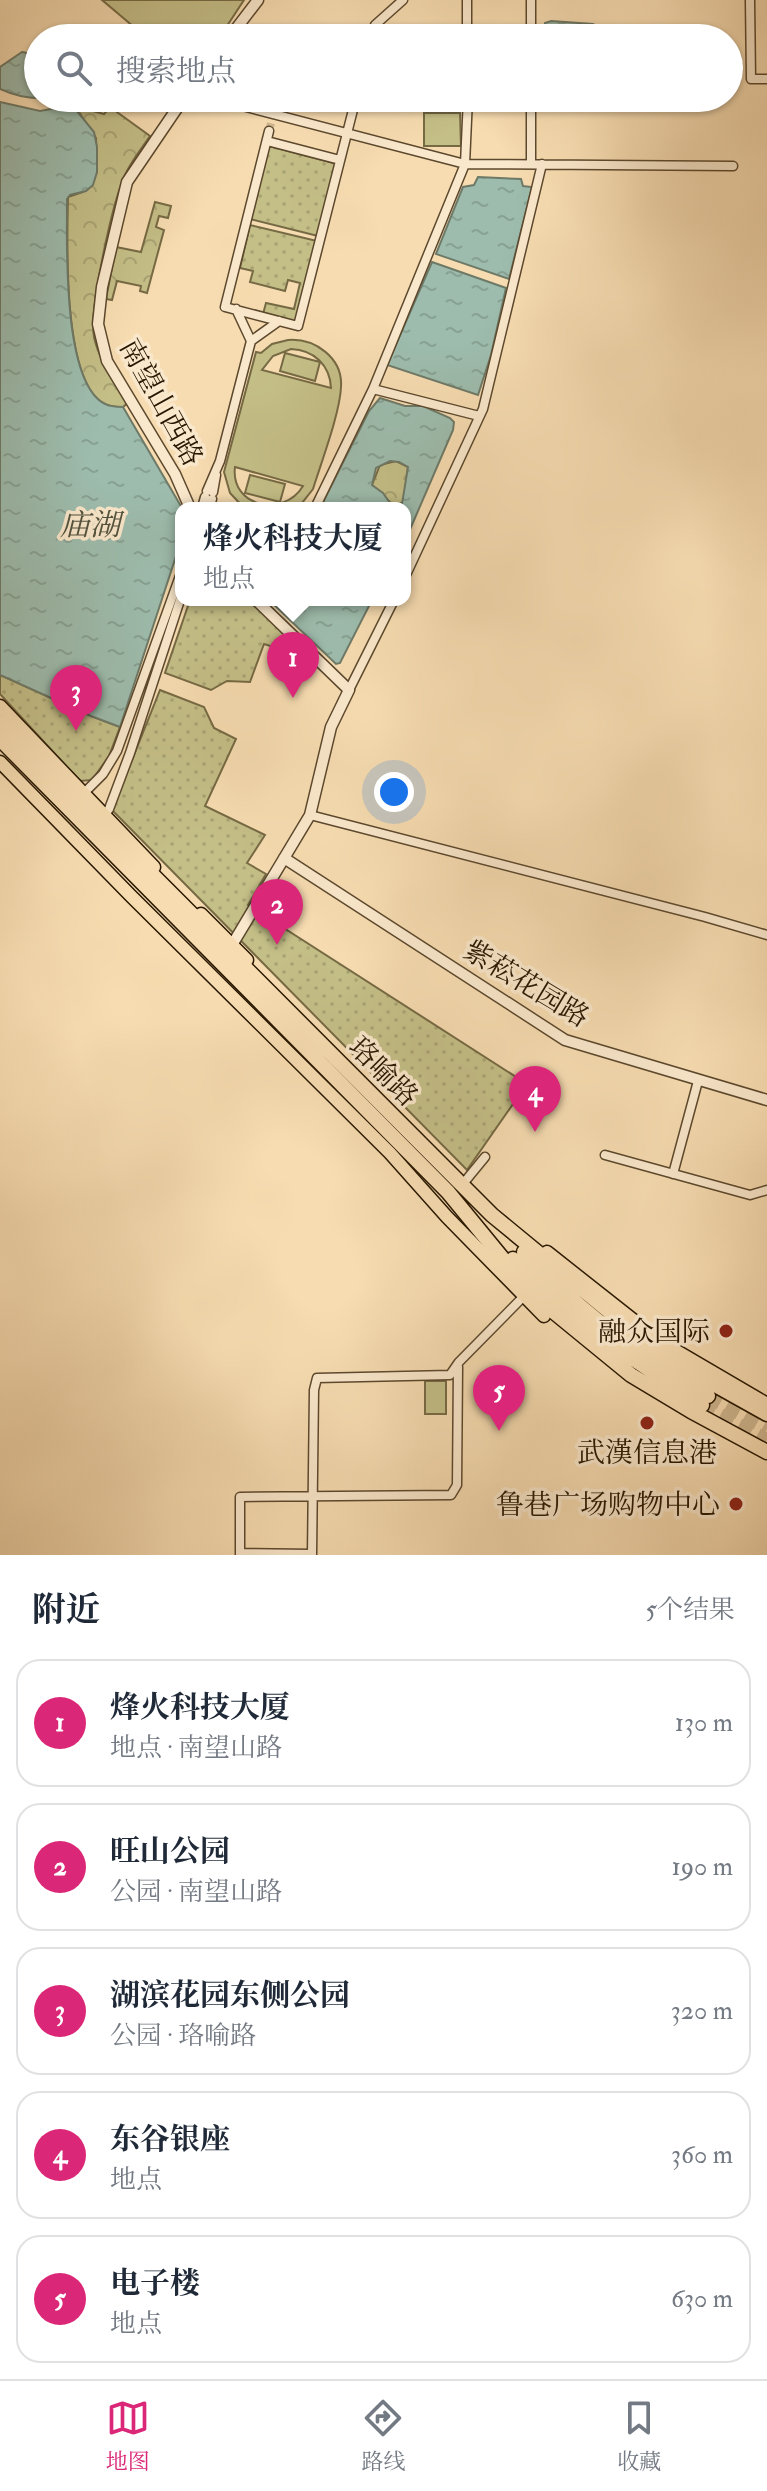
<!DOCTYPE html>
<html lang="zh">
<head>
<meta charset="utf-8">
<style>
  :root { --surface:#fff; --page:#f6f6f7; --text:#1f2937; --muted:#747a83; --line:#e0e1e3; --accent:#db2777 }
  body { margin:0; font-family:"IM FELL Double Pica","Noto Serif SC",serif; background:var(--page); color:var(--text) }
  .you { position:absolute; left:394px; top:792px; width:28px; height:28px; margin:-20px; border:6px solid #fff; border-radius:50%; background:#1a73e8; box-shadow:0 0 0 12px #1a73e833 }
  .badge { display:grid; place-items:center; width:52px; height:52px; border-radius:50%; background:var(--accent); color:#fff; font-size:26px; font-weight:700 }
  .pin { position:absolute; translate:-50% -66px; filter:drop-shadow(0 2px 4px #0008) }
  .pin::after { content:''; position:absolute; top:42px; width:28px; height:24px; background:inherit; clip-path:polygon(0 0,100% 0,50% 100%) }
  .popup { position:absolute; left:175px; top:502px; width:236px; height:104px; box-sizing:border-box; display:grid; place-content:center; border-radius:16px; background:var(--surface); filter:drop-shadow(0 2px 6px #0005); font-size:26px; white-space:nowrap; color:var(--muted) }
  .popup b { font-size:30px; color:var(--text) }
  .popup::after { content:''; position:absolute; left:50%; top:100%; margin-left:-16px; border:16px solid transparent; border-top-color:var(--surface) }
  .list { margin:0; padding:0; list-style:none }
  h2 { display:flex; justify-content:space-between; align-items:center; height:104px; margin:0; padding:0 32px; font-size:34px }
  h2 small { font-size:26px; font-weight:400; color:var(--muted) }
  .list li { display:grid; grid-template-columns:52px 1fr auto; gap:24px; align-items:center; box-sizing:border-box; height:128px; margin:0 16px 16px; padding:0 16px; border:2px solid var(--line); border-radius:24px }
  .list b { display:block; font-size:30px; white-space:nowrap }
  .list p { margin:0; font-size:26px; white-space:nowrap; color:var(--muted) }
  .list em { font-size:26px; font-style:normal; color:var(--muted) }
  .icon { flex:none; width:44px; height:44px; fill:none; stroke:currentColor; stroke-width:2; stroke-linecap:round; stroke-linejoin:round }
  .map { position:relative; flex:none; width:767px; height:1555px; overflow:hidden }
  .search { position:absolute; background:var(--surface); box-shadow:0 2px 6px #0004; left:24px; right:24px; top:24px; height:88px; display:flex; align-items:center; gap:20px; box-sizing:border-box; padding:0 28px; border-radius:44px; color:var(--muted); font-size:30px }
  .sheet { height:824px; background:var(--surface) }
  nav { display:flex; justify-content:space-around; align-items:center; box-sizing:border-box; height:112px; border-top:2px solid var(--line); background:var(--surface); font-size:22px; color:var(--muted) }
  nav a { display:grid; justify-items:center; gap:4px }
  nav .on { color:var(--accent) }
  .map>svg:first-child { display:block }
  .green { fill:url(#green-dots); stroke:#766a44; stroke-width:2 }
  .forest { fill:url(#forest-crowns); stroke:#766a44; stroke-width:2 }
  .pitch { fill:#c4be87; stroke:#766a44; stroke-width:2; fill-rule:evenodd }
  .water { fill:url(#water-ripples); stroke:#6e7a68; stroke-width:2; fill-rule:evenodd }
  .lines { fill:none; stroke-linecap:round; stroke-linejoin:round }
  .minor-tunnel { stroke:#ceb58e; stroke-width:8; stroke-dasharray:8 4; stroke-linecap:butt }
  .trunk-tunnel { stroke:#ceb58e; stroke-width:14; stroke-dasharray:14 7; stroke-linecap:butt }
  .minor-casing { stroke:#5c482d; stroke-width:11 }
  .tertiary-casing { stroke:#5c482d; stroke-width:13 }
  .primary-casing { stroke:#281701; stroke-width:15 }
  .trunk-casing { stroke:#281701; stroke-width:17 }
  .minor { stroke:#fae8cc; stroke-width:8 }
  .tertiary { stroke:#fae8cc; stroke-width:10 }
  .primary { stroke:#f7dcb1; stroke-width:12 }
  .trunk { stroke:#f7dcb1; stroke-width:14 }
  .poi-dot { fill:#8f2418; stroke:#fae8cc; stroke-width:3 }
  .labels { text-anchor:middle; stroke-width:7; stroke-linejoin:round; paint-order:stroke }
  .street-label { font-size:28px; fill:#281701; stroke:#fae8cc }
  .poi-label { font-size:28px; fill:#281701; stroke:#fae8cc; text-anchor:end }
  .water-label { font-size:30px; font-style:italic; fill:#51513d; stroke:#fae8cc }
</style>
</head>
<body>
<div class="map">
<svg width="767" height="1555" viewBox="0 0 767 1555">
  <defs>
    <pattern id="green-dots" width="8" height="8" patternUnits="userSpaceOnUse" patternTransform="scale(2)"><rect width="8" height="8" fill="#c4be87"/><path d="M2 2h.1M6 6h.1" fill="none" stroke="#a8a373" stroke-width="1.8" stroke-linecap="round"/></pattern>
    <pattern id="forest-crowns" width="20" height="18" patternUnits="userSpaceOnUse" patternTransform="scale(2)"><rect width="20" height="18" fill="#c4be87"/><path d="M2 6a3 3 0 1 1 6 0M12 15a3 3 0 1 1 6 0" fill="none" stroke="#a8a373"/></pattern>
    <pattern id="water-ripples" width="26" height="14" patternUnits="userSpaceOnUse" patternTransform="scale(2)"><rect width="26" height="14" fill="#9dbcad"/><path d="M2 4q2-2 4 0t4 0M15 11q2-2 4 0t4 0" fill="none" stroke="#87a193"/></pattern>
  </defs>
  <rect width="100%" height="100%" fill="#f7dcb1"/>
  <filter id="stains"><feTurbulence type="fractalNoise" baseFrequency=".0025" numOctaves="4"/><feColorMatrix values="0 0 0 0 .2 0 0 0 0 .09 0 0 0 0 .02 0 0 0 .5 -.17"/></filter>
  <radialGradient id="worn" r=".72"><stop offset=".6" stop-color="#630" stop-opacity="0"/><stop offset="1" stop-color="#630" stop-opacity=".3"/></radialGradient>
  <path class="green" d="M269 146 337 164 318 236 250 219Z
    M250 225 317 241 296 322 263 314 266 303 294 309 300 283 288 280 285 291 250 282 253 271 240 268Z
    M190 600H251L288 636 283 650 264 644 250 682 227 681 211 690 165 673Z
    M0 675 91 716 120 727 109 756 92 780 80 781 0 694Z
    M160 690 204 707 214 728 236 739 205 806 265 835 247 863 266 874 248 905 527 1084 467 1170 112 810Z"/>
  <path class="forest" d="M75 106 104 114 110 107 150 136C142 148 132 160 126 173 113 199 89 309 94 337 99 361 116 382 128 403L123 407C117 407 111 407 105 404 62 384 67 240 68 197L83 192 97 172 96 138Z
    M155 202 171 206 168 218 159 216 156 227 164 230 147 293 140 291 141 286 117 281 112 300 106 299 116 247 141 252Z
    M396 461 408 467 404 502 394 506 372 485 380 465Z"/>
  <path class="pitch" d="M102 0H244L219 38H147Z
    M424 113H460L461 146H424Z
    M288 340C315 338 343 358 341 387 340 413 321 463 313 489L298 508H244L230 493 224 472 256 352 261 353 272 344ZM291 349C314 350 330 365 331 388L262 370 273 356ZM235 467 303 486C284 518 230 507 235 467Z
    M285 353 320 362 315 381 280 371Z
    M250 475 285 484 280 502 245 493Z
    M425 1381H446V1414H425Z"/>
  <path class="water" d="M551 21 593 24 617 38H543L545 23Z
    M22 52 38 55V98H45C29 99 15 96 0 89V67Z
    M0 102 40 111 72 105 94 132 97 147V172L93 185 86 191 70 195 67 199C67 242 62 383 105 404 110 407 117 407 123 407L182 508 181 541 120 727 91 716 0 675Z
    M478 177 521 179 523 186 532 187 509 279 436 254 463 187 474 185Z
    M432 262 506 288 491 355 478 395 387 365Z
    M380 398 405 406H423L450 418 454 422 453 430 405 541V508H320L369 411ZM390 461 399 462 408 467 402 504 392 506 383 493 372 485 376 468Z
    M269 600H372L340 663 336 664Z"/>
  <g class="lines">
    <path class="minor-tunnel" d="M269 131 272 119"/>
    <path class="trunk-tunnel" d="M708 1396 767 1429
      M702 1405 767 1440"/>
    <g class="minor-casing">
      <path id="minor" d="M467 0V38
        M531 0V38
        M750 0 751 79H767
        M372 38 375 25 403 0
        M531 98V164
        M231 103 465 164 733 166
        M269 131 225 307 298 326 356 98
        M267 141 340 160
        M236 309 251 341
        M373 389 479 416
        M207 491 220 461 251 341 279 321
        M213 492 216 475
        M202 508 205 497
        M209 508 212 499
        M315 508 373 389 465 164 468 98
        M405 577 483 409 542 164
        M349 690 394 600
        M81 796 103 774 117 751 181 573
        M310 815 705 917 767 935
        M102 819 109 809 130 753 181 597
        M605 1155 750 1195 767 1190
        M673 1174 698 1081
        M462 1185 485 1157
        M240 1553 312 1554
        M240 1555V1497L451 1495 457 1485 458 1367
        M312 1555 314 1390 317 1378 450 1375 459 1362 526 1294"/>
    </g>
    <g class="tertiary-casing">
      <path id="tertiary" d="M229 38 258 0
        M184 98 127 182 102 287 98 324 107 361 175 474 190 508
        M284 858 565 1040 767 1100
        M229 950 310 815 331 727 349 690 256 600"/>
    </g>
    <g class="primary-casing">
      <path id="primary" d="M0 706 154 867
        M0 762 131 896 390 1153 447 1217 544 1316
        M201 914 247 960
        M547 1252 642 1327 644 1332 767 1404"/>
    </g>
    <g class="trunk-casing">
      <path id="trunk" d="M0 722 492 1215 633 1331 674 1362 767 1414
        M0 739 448 1192 522 1282 543 1303 631 1375 691 1411 767 1452
        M524 1252C577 1310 640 1356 708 1396
        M513 1259 566 1309 605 1340 702 1405"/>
    </g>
    <use href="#minor" class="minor"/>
    <use href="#tertiary" class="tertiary"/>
    <use href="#primary" class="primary"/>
    <use href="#trunk" class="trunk"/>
  </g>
  <g class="poi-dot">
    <circle cx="726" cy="1331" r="8"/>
    <circle cx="647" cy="1423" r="8"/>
    <circle cx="736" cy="1504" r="8"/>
  </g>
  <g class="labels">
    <g class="street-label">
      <text transform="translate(162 402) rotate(61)" y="10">南望山西路</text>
      <text transform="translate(527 983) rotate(31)" y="10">紫菘花园路</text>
      <text transform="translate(384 1071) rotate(45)" y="10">珞喻路</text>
    </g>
    <g class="poi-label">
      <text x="710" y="1341">融众国际</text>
      <text x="647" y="1462" text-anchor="middle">武漢信息港</text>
      <text x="720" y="1514">鲁巷广场购物中心</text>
    </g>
    <g class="water-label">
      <text x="90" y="535">庙湖</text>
    </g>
  </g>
  <rect width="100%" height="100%" filter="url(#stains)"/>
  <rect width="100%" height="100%" fill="url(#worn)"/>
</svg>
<div class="you"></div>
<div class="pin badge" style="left:293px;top:698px">1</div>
<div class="popup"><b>烽火科技大厦</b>地点</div>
<div class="pin badge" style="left:277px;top:945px">2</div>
<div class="pin badge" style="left:76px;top:731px">3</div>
<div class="pin badge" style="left:535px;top:1132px">4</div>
<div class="pin badge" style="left:499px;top:1431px">5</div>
<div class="search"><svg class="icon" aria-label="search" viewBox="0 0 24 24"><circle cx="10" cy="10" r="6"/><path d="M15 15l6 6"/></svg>搜索地点</div>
</div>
<section class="sheet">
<h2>附近<small>5个结果</small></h2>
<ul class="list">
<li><span class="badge">1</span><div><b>烽火科技大厦</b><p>地点 · 南望山路</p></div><em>130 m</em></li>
<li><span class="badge">2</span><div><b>旺山公园</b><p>公园 · 南望山路</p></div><em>190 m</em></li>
<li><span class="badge">3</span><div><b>湖滨花园东侧公园</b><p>公园 · 珞喻路</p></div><em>320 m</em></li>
<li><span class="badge">4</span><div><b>东谷银座</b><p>地点</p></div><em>360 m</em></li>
<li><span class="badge">5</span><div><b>电子楼</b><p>地点</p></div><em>630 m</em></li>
</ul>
</section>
<nav>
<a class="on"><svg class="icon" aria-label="map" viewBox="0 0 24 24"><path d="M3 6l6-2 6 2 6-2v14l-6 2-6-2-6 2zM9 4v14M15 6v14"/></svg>地图</a>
<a><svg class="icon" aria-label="directions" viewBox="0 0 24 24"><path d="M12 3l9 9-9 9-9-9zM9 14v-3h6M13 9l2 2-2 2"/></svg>路线</a>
<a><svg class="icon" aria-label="saved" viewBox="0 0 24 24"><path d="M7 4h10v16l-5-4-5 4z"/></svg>收藏</a>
</nav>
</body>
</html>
